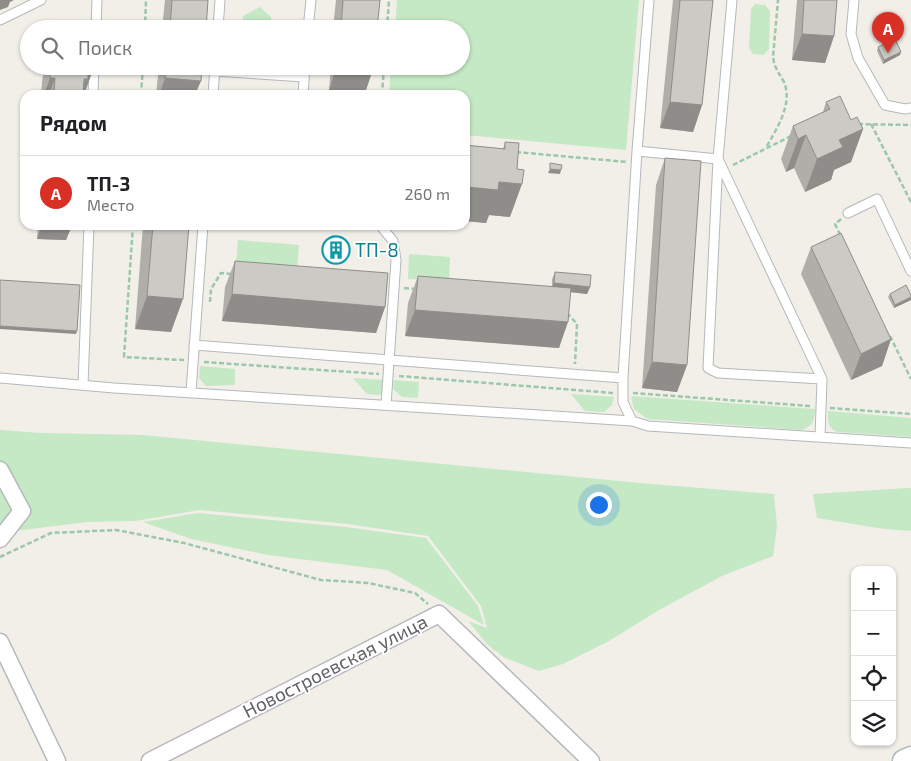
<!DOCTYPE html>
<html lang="ru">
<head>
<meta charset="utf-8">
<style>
  :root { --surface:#fff; --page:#f6f6f6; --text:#202124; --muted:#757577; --line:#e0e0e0; --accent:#d93025 }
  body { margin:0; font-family:"Exo 2",sans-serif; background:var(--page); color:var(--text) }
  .controls { position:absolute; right:15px; bottom:15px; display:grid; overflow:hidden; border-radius:10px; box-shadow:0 1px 4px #0004 }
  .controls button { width:45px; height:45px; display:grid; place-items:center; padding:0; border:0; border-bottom:1px solid var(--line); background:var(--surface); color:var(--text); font:25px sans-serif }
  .you { position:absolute; left:598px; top:504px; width:18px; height:18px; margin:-12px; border:4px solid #fff; border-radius:50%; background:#1a73e8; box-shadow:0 0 0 8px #1a73e833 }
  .badge { display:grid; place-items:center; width:32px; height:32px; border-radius:50%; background:var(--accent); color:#fff; font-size:16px; font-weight:700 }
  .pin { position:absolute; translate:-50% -41px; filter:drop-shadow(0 1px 2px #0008) }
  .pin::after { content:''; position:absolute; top:26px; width:18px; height:15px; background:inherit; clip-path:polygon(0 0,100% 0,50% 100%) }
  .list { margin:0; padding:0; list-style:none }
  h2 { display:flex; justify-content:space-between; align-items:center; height:65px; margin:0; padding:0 20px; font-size:21px }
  h2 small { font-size:16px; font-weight:400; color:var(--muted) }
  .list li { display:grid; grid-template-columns:32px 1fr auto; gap:15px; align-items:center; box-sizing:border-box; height:75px; padding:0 20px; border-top:1px solid var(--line) }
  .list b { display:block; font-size:19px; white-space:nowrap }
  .list p { margin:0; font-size:16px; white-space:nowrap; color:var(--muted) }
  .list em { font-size:16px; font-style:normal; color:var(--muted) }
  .icon { flex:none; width:28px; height:28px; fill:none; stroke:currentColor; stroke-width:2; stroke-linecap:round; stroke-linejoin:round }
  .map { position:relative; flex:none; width:911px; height:761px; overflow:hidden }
  .search { position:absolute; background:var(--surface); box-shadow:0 1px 4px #0004; left:20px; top:20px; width:450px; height:55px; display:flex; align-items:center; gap:12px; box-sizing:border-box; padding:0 18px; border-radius:28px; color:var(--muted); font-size:19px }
  .panel { position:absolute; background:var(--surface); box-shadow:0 1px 4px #0004; left:20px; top:90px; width:450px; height:140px; border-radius:15px }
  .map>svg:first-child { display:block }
  .green { fill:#c5e8c5 }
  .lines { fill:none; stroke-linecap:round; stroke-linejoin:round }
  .lane-casing { stroke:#b5b8bc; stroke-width:11 }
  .street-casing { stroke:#b5b8bc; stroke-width:19 }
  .secondary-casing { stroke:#b6babf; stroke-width:25 }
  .path { stroke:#9cc7a9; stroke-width:2.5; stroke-dasharray:5 2.5; stroke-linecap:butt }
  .lane { stroke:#fff; stroke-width:9 }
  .street { stroke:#fff; stroke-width:16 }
  .secondary { stroke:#fff; stroke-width:22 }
  .wall { fill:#afaea9 }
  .shaded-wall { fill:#8f8d8a }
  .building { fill:#cccac5; stroke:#8f8d8a }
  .labels { text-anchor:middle; stroke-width:4; stroke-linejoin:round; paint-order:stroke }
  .culture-label { font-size:19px; fill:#0d838f; stroke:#fff; text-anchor:start }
  .street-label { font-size:19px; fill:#5f6368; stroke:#fff }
</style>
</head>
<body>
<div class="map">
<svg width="911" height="761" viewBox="0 0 911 761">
  <rect width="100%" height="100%" fill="#f1efe8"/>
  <path class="green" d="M397 0H639L626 150 465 135V95H389L391 66H461V29H395Z
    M755 4 765 5 770 11 769 49 763 55 753 54 749 48 751 9Z
    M260 7 271 17 270 29H242L243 16Z
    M238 240 299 245 297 269 236 264Z
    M409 254 450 257 449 281 408 279Z
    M200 366 235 369V385L206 386 199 378Z
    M353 378 384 380V391L381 395 367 394Z
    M394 380 419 382 418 398 402 397 393 389Z
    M571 394 614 397 612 405 604 412 585 411Z
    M631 396 815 409C814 422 813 426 801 430L647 419 634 409Z
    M828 411 911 418V437L837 432C827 426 828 422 828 411Z
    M0 430 41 433 143 435 640 483 774 494 777 526 773 556 722 576 659 610 609 641 563 664 539 671 503 657 487 644 468 621 487 628 481 606 428 536 348 524 200 510 135 521 87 522 14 531 0 529Z
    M908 488H911V531L884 529 817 518 813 494Z
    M198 513 346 527 426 538 478 606 484 625 387 570 268 555 191 539 143 522Z"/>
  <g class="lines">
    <g class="lane-casing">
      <path id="lane" d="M649 0 637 151 623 378V402L632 421 648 426 911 443
        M732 0 718 159 708 368 718 373 822 379
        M854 0 851 34 858 58 885 105 905 109 911 108
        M0 20 41 0
        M96 29 97 0
        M218 29 220 0
        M308 29 311 0
        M215 71 304 77
        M93 95 94 66
        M213 95 215 66
        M303 95 305 66
        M637 151 718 159 822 379 820 437
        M848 213 877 199 911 271
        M380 225 393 241 396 260 386 405
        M194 345 623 378
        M0 378 114 388 632 421
        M83 385 89 225
        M191 392 203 225"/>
    </g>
    <g class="street-casing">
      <path id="street" d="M0 470 22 511 0 539
        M0 642 57 761
        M150 761 439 614 591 761"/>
    </g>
    <g class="secondary-casing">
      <path id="secondary" d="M904 761 911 758"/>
    </g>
    <path class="path" d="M145 29 146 0
      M387 29 389 0
      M141 95 143 66
      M382 95 384 66
      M858 124 911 125
      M871 124 911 202
      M767 146C777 128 793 104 784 82 779 73 774 67 773 57L778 0
      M516 152 627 162
      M733 165 791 136
      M841 219 835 224 841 237
      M133 225 124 357 184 360
      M404 288 416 289
      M210 302 211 289 221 273 231 274
      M567 313 577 324 575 364
      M890 336 911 379
      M204 362 379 374
      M399 376 613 393
      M633 393 810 406
      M830 408 911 414
      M0 557 51 533 116 530 184 543 321 580 368 583 415 593 428 604"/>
    <use href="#lane" class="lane"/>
    <use href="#street" class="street"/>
    <use href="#secondary" class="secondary"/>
  </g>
  <path class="wall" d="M165 0H208L206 29H162Z
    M336 0H380L377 29H333Z
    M673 0H713L702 105 693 132 660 128Z
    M797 0H837L834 36 825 63 792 60Z
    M878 47 900 55 883 64 877 51Z
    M46 66H93L92 72 84 95H41L42 82 43 74Z
    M159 66H202L195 95H156Z
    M331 66H374L365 93 329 90Z
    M826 102 863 129 851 162 834 170 831 180 805 192 794 168 786 172 781 159 793 126 823 112Z
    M505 142 510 217 489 215 486 223 465 221V145L503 149Z
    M665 158 687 365 677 392 642 388 656 185Z
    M38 225H72L66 240 37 239Z
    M143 225H189L171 332 135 329Z
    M332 236 342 257 341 261 329 260 331 240Z
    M811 247 891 339 882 366 851 380 801 274Z
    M235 261 385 307 376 333 222 321 225 287Z
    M555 272 590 287 587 294 571 292 559 348 405 336 408 303 418 276 552 287V279Z
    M890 294 911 295V300L894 308 888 297Z"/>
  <path class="shaded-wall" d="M0 0H14L10 2 8 7 0 10Z
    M802 34 834 36 825 63 792 60Z
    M901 52 900 55 883 64 884 60Z
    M337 66H374L365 93 329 90Z
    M88 72H92L84 95H79Z
    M50 78H55L49 95H44Z
    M165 78 201 81 195 95H159Z
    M670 102 702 105 693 132 660 128Z
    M863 129 851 162 834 170 831 180 805 192 817 159 839 140Z
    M806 135 794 168 786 172 798 139Z
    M465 159 469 160 465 171Z
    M550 169 561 170 560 174 548 173Z
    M499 182 522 184 510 217 489 215 486 223 465 221V192L467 187Z
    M42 225H72L66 240 37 239Z
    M330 256 342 257 341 261 329 260Z
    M554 283 590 287 587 294 551 290Z
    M232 294 385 307 376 333 222 321Z
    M147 296 183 299 171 332 135 329Z
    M911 297V300L894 308 895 305Z
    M415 310 568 322 559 348 405 336Z
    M0 326 77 331 76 334 0 329Z
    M891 339 882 366 851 380 861 354Z
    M652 362 687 365 677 392 642 388Z"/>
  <path class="building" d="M172 0H208L206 29H170Z
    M343 0H380L377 29H341Z
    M680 0H713L702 105 670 102Z
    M804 0H837L834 36 802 34Z
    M66 23 89 24V29H65Z
    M895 39 901 52 884 60 878 47Z
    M51 66H93L92 72H88V79H84L83 95H54L55 78H50Z
    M166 66H202L201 81 165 78Z
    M840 96 851 120 857 117 863 129 839 140 843 147 817 159 806 135 798 139 793 126 830 109 826 102Z
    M505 142 519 143 517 169 524 170 522 184 499 182 498 190 467 187 469 160 465 159V145L505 149Z
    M665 158 701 161 687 365 652 362Z
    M550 163 562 165 561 170 550 169Z
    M153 225H189L183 299 147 296Z
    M841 233 891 339 861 354 811 247Z
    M332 236 344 238 342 257 330 256Z
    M235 261 388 273 385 307 232 294Z
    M555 272 591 275 590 287 554 283Z
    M418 276 571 288 568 322 415 310Z
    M0 280 80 285 77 331 0 326Z
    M906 285 911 295V297L895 305 890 294Z"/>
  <defs>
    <g id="building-ring" transform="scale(1.4375)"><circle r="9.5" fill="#fff" stroke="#0f9aa8" stroke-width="1.5"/><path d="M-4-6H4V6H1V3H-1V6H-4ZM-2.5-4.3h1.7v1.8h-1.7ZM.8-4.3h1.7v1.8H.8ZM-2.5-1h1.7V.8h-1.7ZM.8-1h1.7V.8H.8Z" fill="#0f9aa8"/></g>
  </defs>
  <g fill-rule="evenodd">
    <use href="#building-ring" x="336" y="250"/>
  </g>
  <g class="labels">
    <g class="culture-label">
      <text x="355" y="257">ТП-8</text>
    </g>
    <g class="street-label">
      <text transform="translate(335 666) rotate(-27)" y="7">Новостроевская улица</text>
    </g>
  </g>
</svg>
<div class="controls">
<button>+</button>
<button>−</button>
<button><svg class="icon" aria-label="locate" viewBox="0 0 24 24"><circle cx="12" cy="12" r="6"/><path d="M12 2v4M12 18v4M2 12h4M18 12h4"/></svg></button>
<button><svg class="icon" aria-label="layers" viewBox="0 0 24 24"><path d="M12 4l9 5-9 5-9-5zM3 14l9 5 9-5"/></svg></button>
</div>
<div class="you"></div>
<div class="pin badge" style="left:888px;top:53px">A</div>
<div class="search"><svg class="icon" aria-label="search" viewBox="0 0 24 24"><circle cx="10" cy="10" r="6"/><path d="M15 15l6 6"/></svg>Поиск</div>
<section class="panel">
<h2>Рядом<small></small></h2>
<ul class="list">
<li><span class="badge">A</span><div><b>ТП-3</b><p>Место</p></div><em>260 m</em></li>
</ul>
</section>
</div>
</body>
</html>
